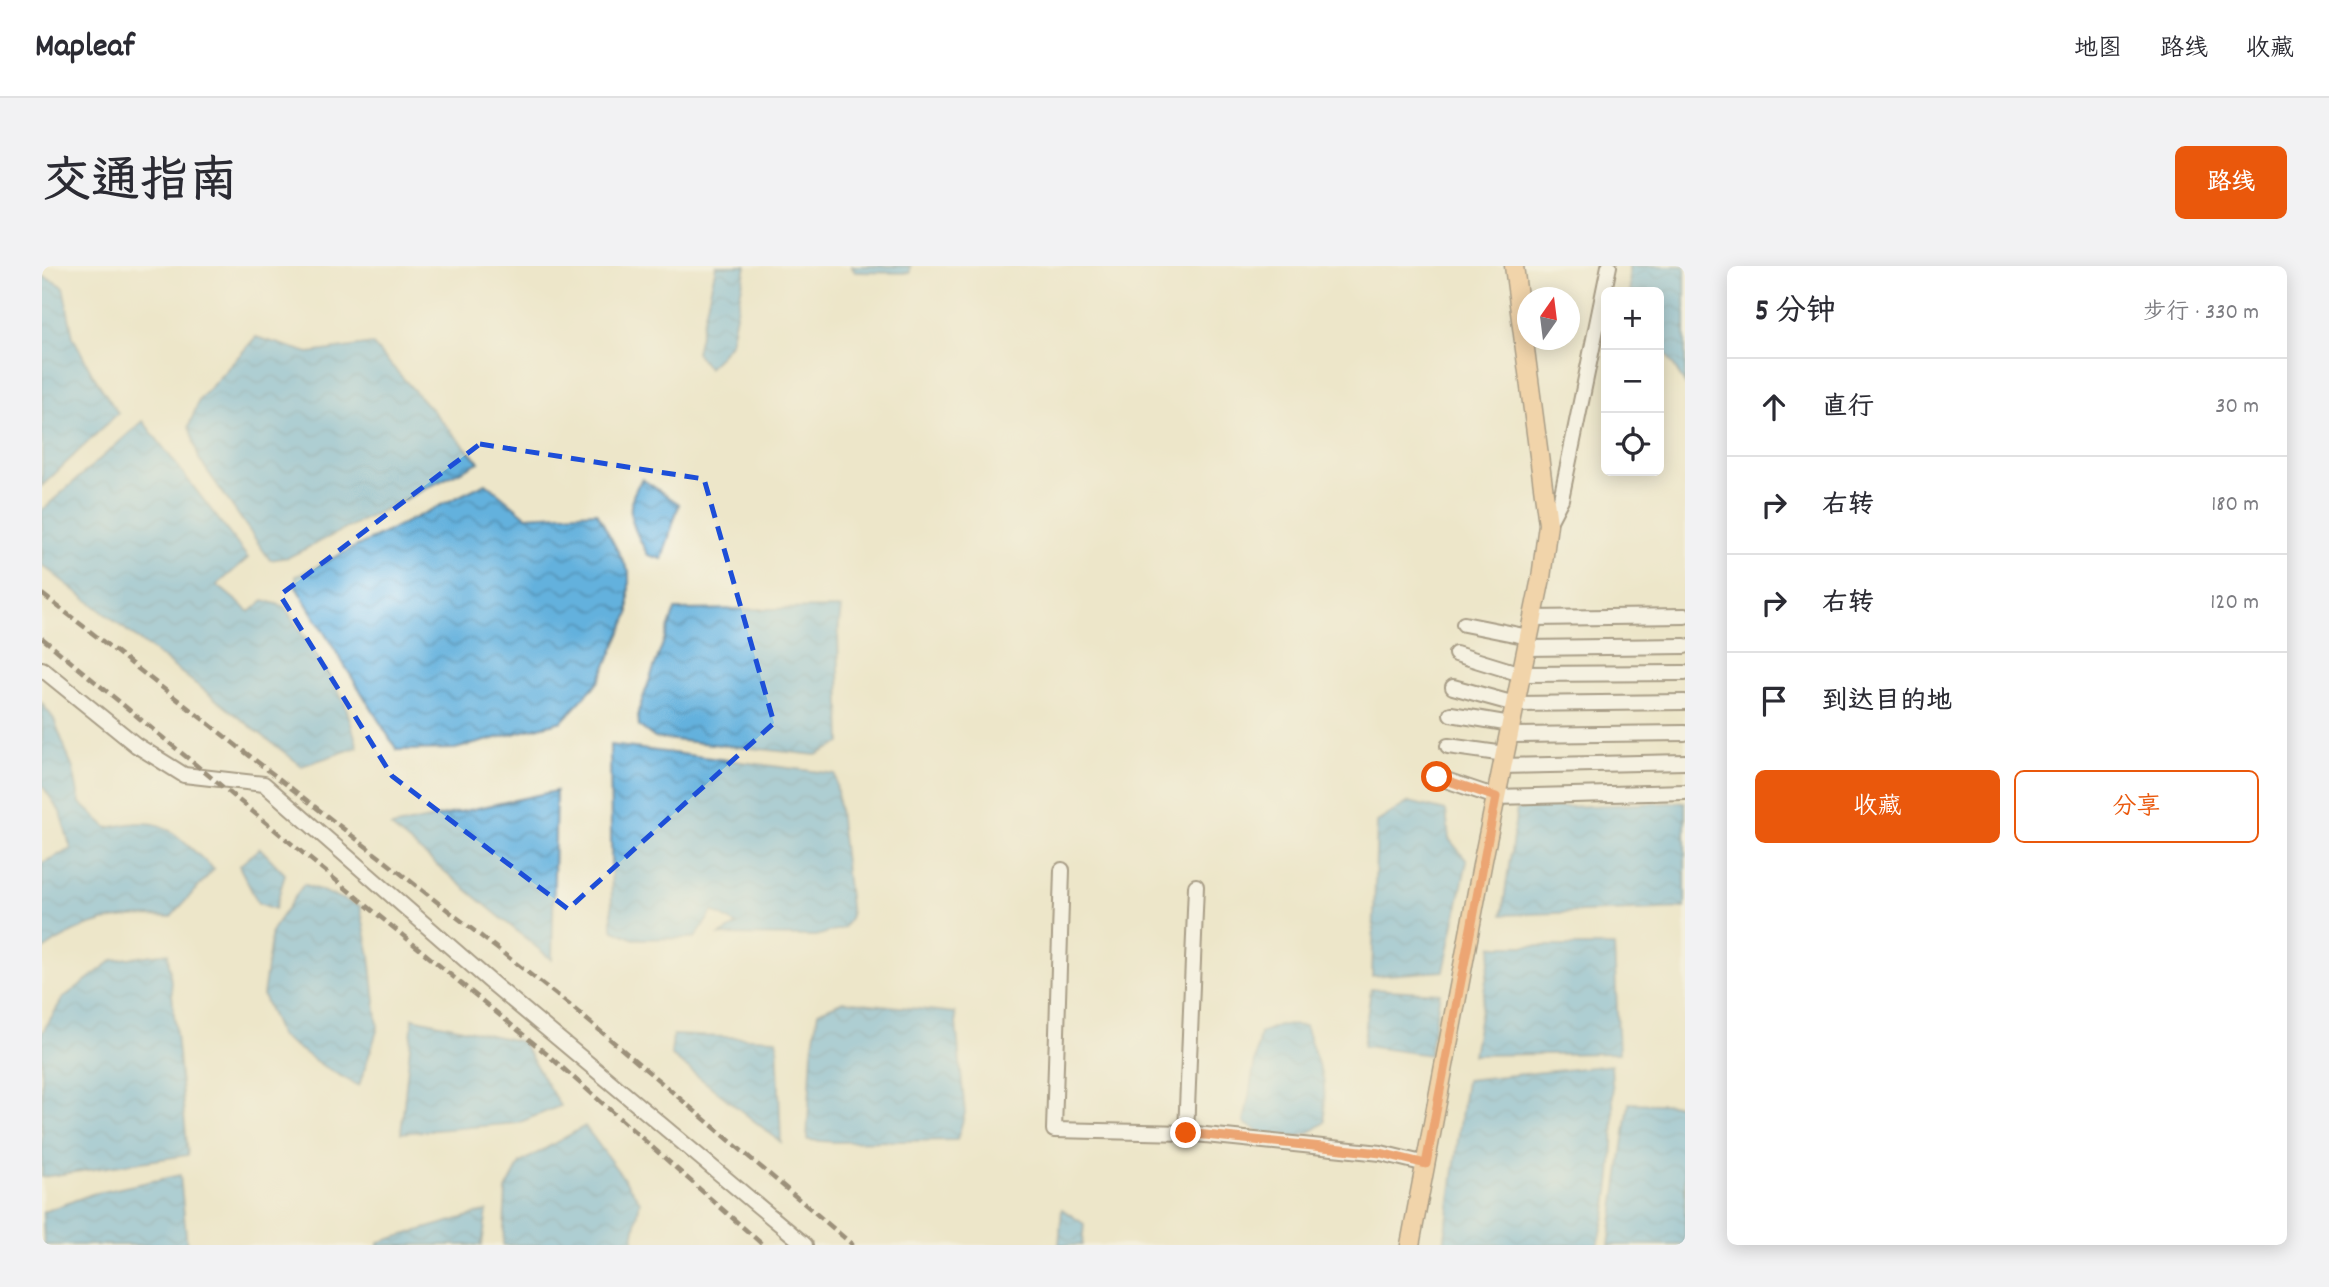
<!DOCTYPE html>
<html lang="zh">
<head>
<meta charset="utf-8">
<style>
  :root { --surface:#fff; --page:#f2f2f3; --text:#2b2b33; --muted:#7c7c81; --line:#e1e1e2; --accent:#ea580c }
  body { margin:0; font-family:Dekko,"LXGW WenKai TC",sans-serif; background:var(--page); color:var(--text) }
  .controls { position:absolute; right:21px; top:21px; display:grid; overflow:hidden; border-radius:10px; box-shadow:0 4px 18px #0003 }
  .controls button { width:63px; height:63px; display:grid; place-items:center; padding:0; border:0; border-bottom:2px solid var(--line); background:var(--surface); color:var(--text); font:35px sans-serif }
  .compass { position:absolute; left:1475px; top:21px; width:63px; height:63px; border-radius:50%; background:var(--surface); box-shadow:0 4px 18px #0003; rotate:14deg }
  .stop { position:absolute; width:21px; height:21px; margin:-16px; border:5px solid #ea580c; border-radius:50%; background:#fff }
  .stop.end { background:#ea580c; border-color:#fff; box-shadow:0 2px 7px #0008 }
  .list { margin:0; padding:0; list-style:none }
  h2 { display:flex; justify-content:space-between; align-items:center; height:91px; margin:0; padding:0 28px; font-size:30px }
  h2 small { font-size:23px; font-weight:400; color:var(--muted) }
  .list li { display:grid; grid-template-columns:46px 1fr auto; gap:21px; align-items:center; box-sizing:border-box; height:98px; padding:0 28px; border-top:2px solid var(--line) }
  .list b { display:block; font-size:26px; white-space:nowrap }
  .list em { font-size:23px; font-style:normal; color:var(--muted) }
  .actions { display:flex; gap:14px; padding:21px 28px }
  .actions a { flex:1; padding:16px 0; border:2px solid var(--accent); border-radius:10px; text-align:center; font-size:24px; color:var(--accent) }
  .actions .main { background:var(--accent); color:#fff }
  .icon { flex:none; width:38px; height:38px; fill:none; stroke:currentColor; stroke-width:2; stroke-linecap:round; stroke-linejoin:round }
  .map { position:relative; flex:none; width:1643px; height:979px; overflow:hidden; border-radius:10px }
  header { display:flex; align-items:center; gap:42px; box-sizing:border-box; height:98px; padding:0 35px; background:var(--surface); border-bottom:2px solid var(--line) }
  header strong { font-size:33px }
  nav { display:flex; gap:38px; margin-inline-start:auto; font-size:24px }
  .intro { display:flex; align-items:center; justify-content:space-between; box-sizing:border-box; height:168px; padding:0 42px }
  h1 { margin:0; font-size:49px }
  .button { padding:18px 32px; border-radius:10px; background:var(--accent); color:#fff; font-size:24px; font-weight:700 }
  main { display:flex; gap:42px; padding:0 42px }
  aside { flex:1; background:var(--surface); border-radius:10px; box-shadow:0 4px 18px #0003 }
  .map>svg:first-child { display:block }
  .water { fill:url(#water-waves); stroke:#4f6e7e; stroke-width:2 }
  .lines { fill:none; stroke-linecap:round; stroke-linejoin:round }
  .minor-casing { stroke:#564638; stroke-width:18 }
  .major-casing { stroke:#564638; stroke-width:21 }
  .minor { stroke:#fff; stroke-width:14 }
  .major { stroke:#f6be86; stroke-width:18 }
  .rail { stroke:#3b2a1e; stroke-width:4.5; stroke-dasharray:10 5; stroke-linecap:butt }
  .route { stroke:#ea580c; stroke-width:9 }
  .marked { fill:none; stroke:#1d4ed8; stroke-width:5; stroke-dasharray:14 9; stroke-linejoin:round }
</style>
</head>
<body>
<header>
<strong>Mapleaf</strong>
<nav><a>地图</a><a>路线</a><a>收藏</a></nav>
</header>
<div class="intro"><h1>交通指南</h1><a class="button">路线</a></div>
<main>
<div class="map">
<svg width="1643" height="979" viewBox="0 0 1643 979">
  <defs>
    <pattern id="water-waves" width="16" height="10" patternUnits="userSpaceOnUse" patternTransform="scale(1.75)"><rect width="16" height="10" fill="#63b1dd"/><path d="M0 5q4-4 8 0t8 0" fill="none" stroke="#5390b3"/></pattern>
  </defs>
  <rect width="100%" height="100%" fill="#fdfcf7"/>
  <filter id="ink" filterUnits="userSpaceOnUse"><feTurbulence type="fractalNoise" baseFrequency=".0143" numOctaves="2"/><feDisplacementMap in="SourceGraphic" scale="14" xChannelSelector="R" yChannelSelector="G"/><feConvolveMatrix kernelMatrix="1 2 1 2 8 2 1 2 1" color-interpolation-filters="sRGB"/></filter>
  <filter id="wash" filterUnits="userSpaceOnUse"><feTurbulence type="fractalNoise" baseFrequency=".00686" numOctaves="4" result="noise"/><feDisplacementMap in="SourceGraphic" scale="28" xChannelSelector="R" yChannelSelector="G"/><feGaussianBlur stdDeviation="1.57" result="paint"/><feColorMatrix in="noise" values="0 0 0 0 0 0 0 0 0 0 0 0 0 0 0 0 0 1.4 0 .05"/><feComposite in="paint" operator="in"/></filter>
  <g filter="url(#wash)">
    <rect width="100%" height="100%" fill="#ede6c9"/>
    <path class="water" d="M674 0H704L688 78 666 103 654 86Z
      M809 0H868V7L813 6Z
      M1587 0H1643V118L1617 76V26H1588Z
      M0 10 21 20 31 71 51 109 76 147 0 220Z
      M214 71 267 87 330 78 437 196 247 291 228 294 157 193 147 160 157 134Z
      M101 155 206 292 175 319 208 346 222 334 242 340 302 435 316 481 260 500 0 299V244Z
      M600 213 637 238 620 293 606 289C591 261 579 242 600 213Z
      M444 217 484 250 555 246 587 306V348L557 415 520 455 413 483 355 484 254 321V310Z
      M799 342 796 367 799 477 774 489 613 472 597 460 596 446 633 344Z
      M0 437 12 453 31 503 38 537 66 562C126 547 128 566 172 603L129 651C77 648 42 654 0 685V597L29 583 18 546 0 519Z
      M568 479 793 508 809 650 802 662 774 670 678 669 695 659 671 645 653 672 592 673 570 663Z
      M514 525 510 694 349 561Z
      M1367 536 1404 545 1407 573 1425 595 1402 705 1330 710 1335 556Z
      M1643 536V642L1460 649 1475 543Z
      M218 582 243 608 233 643 216 637 197 600Z
      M262 618 318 640 328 690 336 762 317 820 284 802 238 770 221 729 230 664Z
      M1450 680H1572L1577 787 1431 789Z
      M126 687 146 889 0 911V767L21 732 71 694Z
      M1329 723 1398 727 1387 789 1321 780Z
      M801 735 913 747 923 847 915 874 793 876 765 874 770 784 776 746Z
      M371 752 480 776 518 840 476 857 359 867Z
      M1237 759 1263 760 1282 816 1283 856C1253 879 1234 877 1202 857L1218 767Z
      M631 769 735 773 739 876 629 789Z
      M1569 799C1574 859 1573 920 1556 979H1402L1424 814Z
      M1587 837 1643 839V979H1567Z
      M543 860 598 935 590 979H461L464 924 478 897Z
      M138 909 145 979H2L1 946 50 928Z
      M1020 943 1042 958 1040 979H1017Z
      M445 945 440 979H336L337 976Z"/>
  </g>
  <g filter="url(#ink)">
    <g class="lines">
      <g class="minor-casing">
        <path id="minor" d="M1506 258 1519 233 1567 0
          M1491 352 1643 350
          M1422 358 1487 371
          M1485 382 1643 380
          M1414 388 1479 408 1643 407
          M0 403 94 479 142 509 222 518 450 717 763 979
          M1411 421 1473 438 1643 436
          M1409 448 1469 458
          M1467 469 1643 467
          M1406 480 1463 488
          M1460 500 1643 496
          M1395 511 1454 531 1643 526
          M1020 604 1012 864 1144 867 1339 887 1384 898
          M1144 867 1154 620"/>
      </g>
      <g class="major-casing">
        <path id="major" d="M1368 979 1441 594 1499 312 1506 258 1472 0"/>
      </g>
      <use href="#minor" class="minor"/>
      <use href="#major" class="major"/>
      <path class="rail" d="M0 328 530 741 811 979
        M0 372 506 789 721 979"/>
    </g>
  </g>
  <g class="lines" filter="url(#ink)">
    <path class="route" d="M1144 867 1339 887 1384 898 1454 531 1395 511"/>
  </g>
  <path d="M0 0H1643V979H0ZM438 178 662 213 732 457 526 643 350 510 238 329Z" fill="#ede6c9" fill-opacity=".55" fill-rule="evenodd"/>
  <path class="marked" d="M438 178 662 213 732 457 526 643 350 510 238 329Z"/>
</svg>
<div class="controls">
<button>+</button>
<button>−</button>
<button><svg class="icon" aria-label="locate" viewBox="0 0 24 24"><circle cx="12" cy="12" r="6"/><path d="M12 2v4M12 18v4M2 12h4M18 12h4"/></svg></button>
</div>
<svg class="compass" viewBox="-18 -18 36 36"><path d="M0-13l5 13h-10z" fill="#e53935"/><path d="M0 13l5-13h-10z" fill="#7c7c81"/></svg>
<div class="stop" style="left:1395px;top:511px"></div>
<div class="stop end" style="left:1144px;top:867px"></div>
</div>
<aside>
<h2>5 分钟<small>步行 · 330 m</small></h2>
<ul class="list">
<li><svg class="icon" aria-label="ahead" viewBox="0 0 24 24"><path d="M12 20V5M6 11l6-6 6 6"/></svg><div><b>直行</b></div><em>30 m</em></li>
<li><svg class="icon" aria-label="right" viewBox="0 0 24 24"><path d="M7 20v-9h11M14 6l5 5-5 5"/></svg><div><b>右转</b></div><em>180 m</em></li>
<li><svg class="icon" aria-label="right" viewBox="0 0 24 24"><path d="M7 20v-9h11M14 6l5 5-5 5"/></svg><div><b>右转</b></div><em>120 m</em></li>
<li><svg class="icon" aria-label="arrive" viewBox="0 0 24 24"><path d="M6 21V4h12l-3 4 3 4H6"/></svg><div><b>到达目的地</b></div></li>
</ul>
<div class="actions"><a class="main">收藏</a><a>分享</a></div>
</aside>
</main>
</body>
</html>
